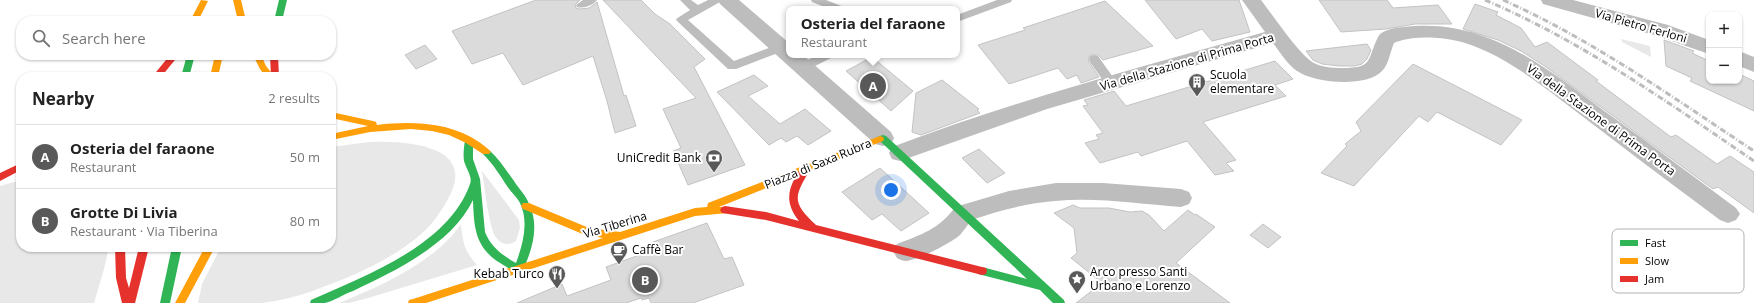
<!DOCTYPE html>
<html lang="en">
<head>
<meta charset="utf-8">
<style>
  :root { --surface:#fff; --page:#f6f6f6; --text:#222; --muted:#767676; --line:#e0e0e0; --accent:#595959 }
  body { margin:0; font-family:"Open Sans",sans-serif; background:var(--page); color:var(--text) }
  .controls { position:absolute; right:12px; top:12px; display:grid; overflow:hidden; border-radius:8px; box-shadow:0 1px 3px #0004 }
  .controls button { width:36px; height:36px; display:grid; place-items:center; padding:0; border:0; border-bottom:1px solid var(--line); background:var(--surface); color:var(--text); font:20px sans-serif }
  .you { position:absolute; left:891px; top:190px; width:14px; height:14px; margin:-10px; border:3px solid #fff; border-radius:50%; background:#1a73e8; box-shadow:0 0 0 6px #1a73e833 }
  .badge { display:grid; place-items:center; width:26px; height:26px; border-radius:50%; background:var(--accent); color:#fff; font-size:13px; font-weight:700 }
  .pin { position:absolute; translate:-50% -50%; border:2px solid #fff; box-shadow:0 1px 4px #0006 }
  .popup { position:absolute; left:786px; top:6px; width:174px; height:52px; box-sizing:border-box; display:grid; place-content:center; border-radius:8px; background:var(--surface); filter:drop-shadow(0 1px 3px #0005); font-size:13px; white-space:nowrap; color:var(--muted) }
  .popup b { font-size:15px; color:var(--text) }
  .popup::after { content:''; position:absolute; left:50%; top:100%; margin-left:-8px; border:8px solid transparent; border-top-color:var(--surface) }
  .list { margin:0; padding:0; list-style:none }
  h2 { display:flex; justify-content:space-between; align-items:center; height:52px; margin:0; padding:0 16px; font-size:17px }
  h2 small { font-size:13px; font-weight:400; color:var(--muted) }
  .list li { display:grid; grid-template-columns:26px 1fr auto; gap:12px; align-items:center; box-sizing:border-box; height:64px; padding:0 16px; border-top:1px solid var(--line) }
  .list b { display:block; font-size:15px; white-space:nowrap }
  .list p { margin:0; font-size:13px; white-space:nowrap; color:var(--muted) }
  .list em { font-size:13px; font-style:normal; color:var(--muted) }
  .icon { flex:none; width:22px; height:22px; fill:none; stroke:currentColor; stroke-width:2; stroke-linecap:round; stroke-linejoin:round }
  .map { position:relative; flex:none; width:1754px; height:303px; overflow:hidden }
  .search { position:absolute; background:var(--surface); box-shadow:0 1px 3px #0004; left:16px; top:16px; width:320px; height:44px; display:flex; align-items:center; gap:10px; box-sizing:border-box; padding:0 14px; border-radius:16px; color:var(--muted); font-size:15px }
  .panel { position:absolute; background:var(--surface); box-shadow:0 1px 3px #0004; left:16px; top:72px; width:320px; height:180px; border-radius:16px }
  .map>svg:first-child { display:block }
  .green { fill:#e8e8e8 }
  .building { fill:#dbdbdb; stroke:#c3c3c3 }
  .lines { fill:none; stroke-linecap:round; stroke-linejoin:round }
  .lane { fill:#bdbdbd; fill-rule:evenodd }
  .street { fill:#bdbdbd; fill-rule:evenodd }
  .fast { fill:#30b455; fill-rule:evenodd }
  .slow { fill:#ff9f0a; fill-rule:evenodd }
  .jam { fill:#e5322d; fill-rule:evenodd }
  .rail { stroke:#bdbdbd; stroke-width:3; stroke-dasharray:6 2 1 2; stroke-linecap:butt }
  .labels { text-anchor:middle; stroke-width:4; stroke-linejoin:round; paint-order:stroke }
  .street-label { font-size:12px; fill:#000; stroke:#fff }
  .poi-label { font-size:12px; fill:#000; stroke:#fff; text-anchor:start }
  .key { fill:#fff; stroke:#b2b2b2; stroke-width:1 }
  .key-label { font-size:11px; fill:#000 }
</style>
</head>
<body>
<div class="map">
<svg width="1754" height="303" viewBox="0 0 1754 303">
  <rect width="100%" height="100%" fill="#fff"/>
  <path class="green" d="M1621 39 1650 46 1651 57 1622 42Z
    M369 142C404 141 479 144 448 199 440 213 432 225 420 235 391 260 351 277 315 290 299 296 279 301 262 303 241 303 219 303 198 303L202 284 221 247H331V147Z
    M482 171 519 220 520 228 516 241C508 246 501 245 495 236 489 226 484 184 482 171Z
    M21 180V247H109L104 269 94 303H0V186Z
    M461 224C463 244 464 250 477 265L368 298 349 303H339C381 286 435 262 461 224Z"/>
  <path class="building" d="M536 0H580L575 5 576 8 580 9 589 8 597 2 624 96 626 95 636 126 615 133 607 101 593 56 523 85 503 53 472 64 452 31Z
    M603 0H641L655 14 670 24 705 59 694 67 745 165 688 185 673 151 681 148 663 109 696 98Z
    M1145 0H1239L1250 32 1212 41 1202 29 1176 39Z
    M1319 0H1387L1393 8 1438 5 1452 24H1415L1386 29 1341 32Z
    M1105 1 1153 46 1103 60 1098 55H1090L1088 59 1089 62 1099 77 1081 83 1077 75 1067 79 1058 68 1009 84 978 45 1025 30 1023 28Z
    M1475 4 1498 12 1496 15 1521 28 1535 47 1547 42 1598 80 1596 81 1671 137 1676 135 1717 164 1730 156 1754 172V213L1718 187 1713 189 1546 67 1521 51 1498 40 1463 29Z
    M1664 40 1694 51 1692 53 1709 61V81H1739V74L1754 81V111L1690 81 1692 78 1666 66Z
    M1367 44 1371 50 1367 59 1362 64 1355 66H1339L1322 64 1313 60 1306 51Z
    M425 45 437 59 416 69 405 55Z
    M872 57 913 91 891 111 846 71Z
    M1275 61 1293 79 1275 85 1286 96 1203 122 1236 160 1226 163 1234 171 1215 175 1187 141 1141 156 1138 152 1100 163 1085 143 1099 139 1096 135 1103 133 1083 106 1088 105 1084 100 1114 91 1126 106Z
    M1413 64 1522 120 1501 145 1437 112 1428 122 1419 116 1354 186 1321 173 1347 146 1345 144 1361 131 1356 122Z
    M754 75 768 86 748 96 780 124 805 109 831 131 808 145 797 136 786 142 781 138 769 145 717 92Z
    M942 80 979 109 977 110 980 113 921 135 912 132 916 93Z
    M979 149 1005 173 987 183 962 158Z
    M880 168 929 213 901 231 882 214 872 220 842 192Z
    M1073 205 1080 208H1109L1130 212 1142 211 1149 215 1164 231 1188 210 1195 215 1196 214 1215 227 1176 263 1230 303H1076L1102 283 1071 258 1077 253 1074 228 1054 213Z
    M707 223 724 259 732 257 744 285 693 303H651L649 298 642 300 641 298 626 303H517L562 284 567 296 611 280 606 267 656 249 653 242Z
    M1263 224 1281 237 1268 248 1250 235Z"/>
  <g class="lines">
    <path class="lane" d="M583 0H597C593 5 584 9 577 7L576 5Z
      M680 0H691L698 5 708 0H721L720 2 688 20 734 61 782 43 786 44 787 47 786 50 736 69H728L677 21 676 19 690 10Z
      M811 0H826L844 7 845 9H830L812 2Z
      M997 0H1012L1011 2 957 22V15Z
      M818 55H832L831 58 807 70H799L797 67 799 64Z
      M1094 55 1098 56 1115 80 1117 83 1115 86H1107L1090 62 1089 59 1090 56Z"/>
    <path class="street" d="M718 0H739L789 43V55H803L891 132 894 138 891 144 883 146 875 144 720 4Z
      M1242 0H1261C1272 14 1300 56 1314 63 1324 68 1336 68 1347 68 1354 67 1362 68 1367 62 1372 56 1374 42 1380 34 1389 27 1404 27 1415 26 1494 21 1554 74 1614 118 1655 147 1695 178 1736 208L1740 214 1736 220 1728 223 1720 220C1674 186 1628 151 1582 116 1546 89 1509 57 1465 43 1445 37 1416 35 1396 42L1394 43C1390 52 1389 64 1382 71 1366 88 1314 83 1297 71 1287 64 1280 52 1273 43L1047 109 900 161 892 159 889 153 892 147C1014 101 1140 67 1265 32Z
      M1541 0H1573L1668 25 1709 40V54L1654 35 1543 4Z
      M1739 51 1754 57V72L1739 66Z
      M1056 183H1103L1181 189 1189 192 1192 198 1189 204 1181 207C1139 204 1097 197 1055 201 1027 203 998 211 971 220 968 225 964 230 960 235 951 243 918 260 906 261 903 261 899 259 897 258L893 251 897 244C920 235 940 229 955 207L1009 191Z"/>
    <path class="fast" d="M279 0H287L282 21H274Z
      M187 55H195L189 77H181Z
      M883 135 886 136 1064 300 1065 303H1053L1040 290 978 274 977 271 978 268 982 267 1027 279 881 142 877 141 876 139 877 137Z
      M469 137 473 140V159L480 179 485 232C491 247 502 255 516 263 523 244 529 222 520 203 517 197 511 192 507 186 500 175 493 164 483 154L481 152 483 150H489C499 159 506 170 514 181 519 189 526 195 529 204 540 226 532 251 522 272 515 274 510 269 505 266 476 250 474 231 473 200 452 244 395 271 353 291 344 294 334 301 325 303 320 303 315 303 310 303L311 300C365 276 449 245 470 184 473 178 466 168 464 161 463 154 464 147 465 140Z
      M172 247H182L170 303H160Z"/>
    <path class="slow" d="M201 0 208 1 198 21H190Z
      M233 0H241L246 21H238Z
      M215 55H223L218 77H210Z
      M253 55H261L266 66 275 77H266L260 69Z
      M331 112 373 121 376 122 377 125C411 121 450 122 479 142 483 145 488 148 491 152L489 154H483L466 143 449 135 432 131 411 129 370 132 331 140V134L368 126 331 118Z
      M880 136 883 137 884 139 883 141 719 207H728L730 210 728 213 695 216 426 303H408L409 300 413 299 603 238 585 235 523 209 521 206 523 203H529L589 228 620 232 695 208 707 207 708 203Z
      M205 247H215L185 303H175Z"/>
    <path class="jam" d="M170 55H179L161 77H152Z
      M270 55H278L279 77H271Z
      M21 163V170L0 181V173Z
      M806 165 809 166 811 168C795 196 790 201 816 225L982 267 986 268 987 271 986 274 982 275 766 220 722 213 720 210 722 207 725 206 766 212 799 221C787 206 786 193 796 176 798 172 801 166 806 165Z
      M115 247H125L126 278 129 288 139 247H149L135 303H122L116 278Z"/>
    <path class="rail" d="M1485 0C1583 42 1666 101 1754 161
      M1503 0C1593 40 1672 97 1754 151"/>
  </g>
  <defs>
    <g id="building-pin" transform="scale(0.9)"><path d="M0 17L-7.5 6A9.5 9.5 0 1 1 7.5 6Z" fill="#595959" stroke="#fff"/><path d="M-4-6H4V6H1V3H-1V6H-4ZM-2.5-4.3h1.7v1.8h-1.7ZM.8-4.3h1.7v1.8H.8ZM-2.5-1h1.7V.8h-1.7ZM.8-1h1.7V.8H.8Z" fill="#fff"/></g>
    <g id="bank-pin" transform="scale(0.9)"><path d="M0 17L-7.5 6A9.5 9.5 0 1 1 7.5 6Z" fill="#595959" stroke="#fff"/><path d="M-6-4H6V4H-6ZM0-2.3a2.3 2.3 0 1 0 0 4.6a2.3 2.3 0 1 0 0-4.6Z" fill="#fff"/></g>
    <g id="cafe-pin" transform="scale(0.9)"><path d="M0 17L-7.5 6A9.5 9.5 0 1 1 7.5 6Z" fill="#595959" stroke="#fff"/><path d="M-5.5-4.5H6V0H3Q3 3.5 0 3.5H-2.5Q-5.5 3.5-5.5 0ZM3-3.2v2h1.7v-2ZM-6 4.5H4V6H-6Z" fill="#fff"/></g>
    <g id="restaurant-pin" transform="scale(0.9)"><path d="M0 17L-7.5 6A9.5 9.5 0 1 1 7.5 6Z" fill="#595959" stroke="#fff"/><path d="M-5-6h1v4h1v-4h1v4h1v-4h1v5L-1.5 .5V6h-2V.5L-5-1ZM5-6V6H3V1.5H1.5Q1.5-4 5-6Z" fill="#fff"/></g>
    <g id="sight-pin" transform="scale(0.9)"><path d="M0 17L-7.5 6A9.5 9.5 0 1 1 7.5 6Z" fill="#595959" stroke="#fff"/><path d="M0-6L1.8-2.2L6-1.7L2.9 1.2L3.7 5.4L0 3.3L-3.7 5.4L-2.9 1.2L-6-1.7L-1.8-2.2Z" fill="#fff"/></g>
  </defs>
  <g fill-rule="evenodd">
    <use href="#building-pin" x="1197" y="82"/>
    <use href="#bank-pin" x="714" y="158"/>
    <use href="#cafe-pin" x="619" y="250"/>
    <use href="#restaurant-pin" x="557" y="274"/>
    <use href="#sight-pin" x="1077" y="279"/>
  </g>
  <g class="labels">
    <g class="street-label">
      <text transform="translate(1641 26) rotate(16)" y="4">Via Pietro Ferloni</text>
      <text transform="translate(1187 62) rotate(-16)" y="4">Via della Stazione di Prima Porta</text>
      <text transform="translate(1601 120) rotate(36)" y="4">Via della Stazione di Prima Porta</text>
      <text transform="translate(818 164) rotate(-22)" y="4">Piazza di Saxa Rubra</text>
      <text transform="translate(615 225) rotate(-17)" y="4">Via Tiberina</text>
    </g>
    <g class="poi-label">
      <text x="1210" y="79">Scuola<tspan x="1210" dy="14">elementare</tspan></text>
      <text x="701" y="162" text-anchor="end">UniCredit Bank</text>
      <text x="632" y="254">Caffè Bar</text>
      <text x="1090" y="276">Arco presso Santi<tspan x="1090" dy="14">Urbano e Lorenzo</tspan></text>
      <text x="544" y="278" text-anchor="end">Kebab Turco</text>
    </g>
  </g>
  <rect x="1612" y="229" width="132" height="64" rx="6" class="key"/>
  <rect x="1620" y="240" width="18" height="6" fill="#30b455"/>
  <rect x="1620" y="258" width="18" height="6" fill="#ff9f0a"/>
  <rect x="1620" y="276" width="18" height="6" fill="#e5322d"/>
  <g class="key-label">
    <text x="1645" y="247">Fast</text>
    <text x="1645" y="265">Slow</text>
    <text x="1645" y="283">Jam</text>
  </g>
</svg>
<div class="controls">
<button>+</button>
<button>−</button>
</div>
<div class="you"></div>
<div class="pin badge" style="left:873px;top:86px">A</div>
<div class="popup"><b>Osteria del faraone</b>Restaurant</div>
<div class="pin badge" style="left:645px;top:280px">B</div>
<div class="search"><svg class="icon" aria-label="search" viewBox="0 0 24 24"><circle cx="10" cy="10" r="6"/><path d="M15 15l6 6"/></svg>Search here</div>
<section class="panel">
<h2>Nearby<small>2 results</small></h2>
<ul class="list">
<li><span class="badge">A</span><div><b>Osteria del faraone</b><p>Restaurant</p></div><em>50 m</em></li>
<li><span class="badge">B</span><div><b>Grotte Di Livia</b><p>Restaurant · Via Tiberina</p></div><em>80 m</em></li>
</ul>
</section>
</div>
</body>
</html>
